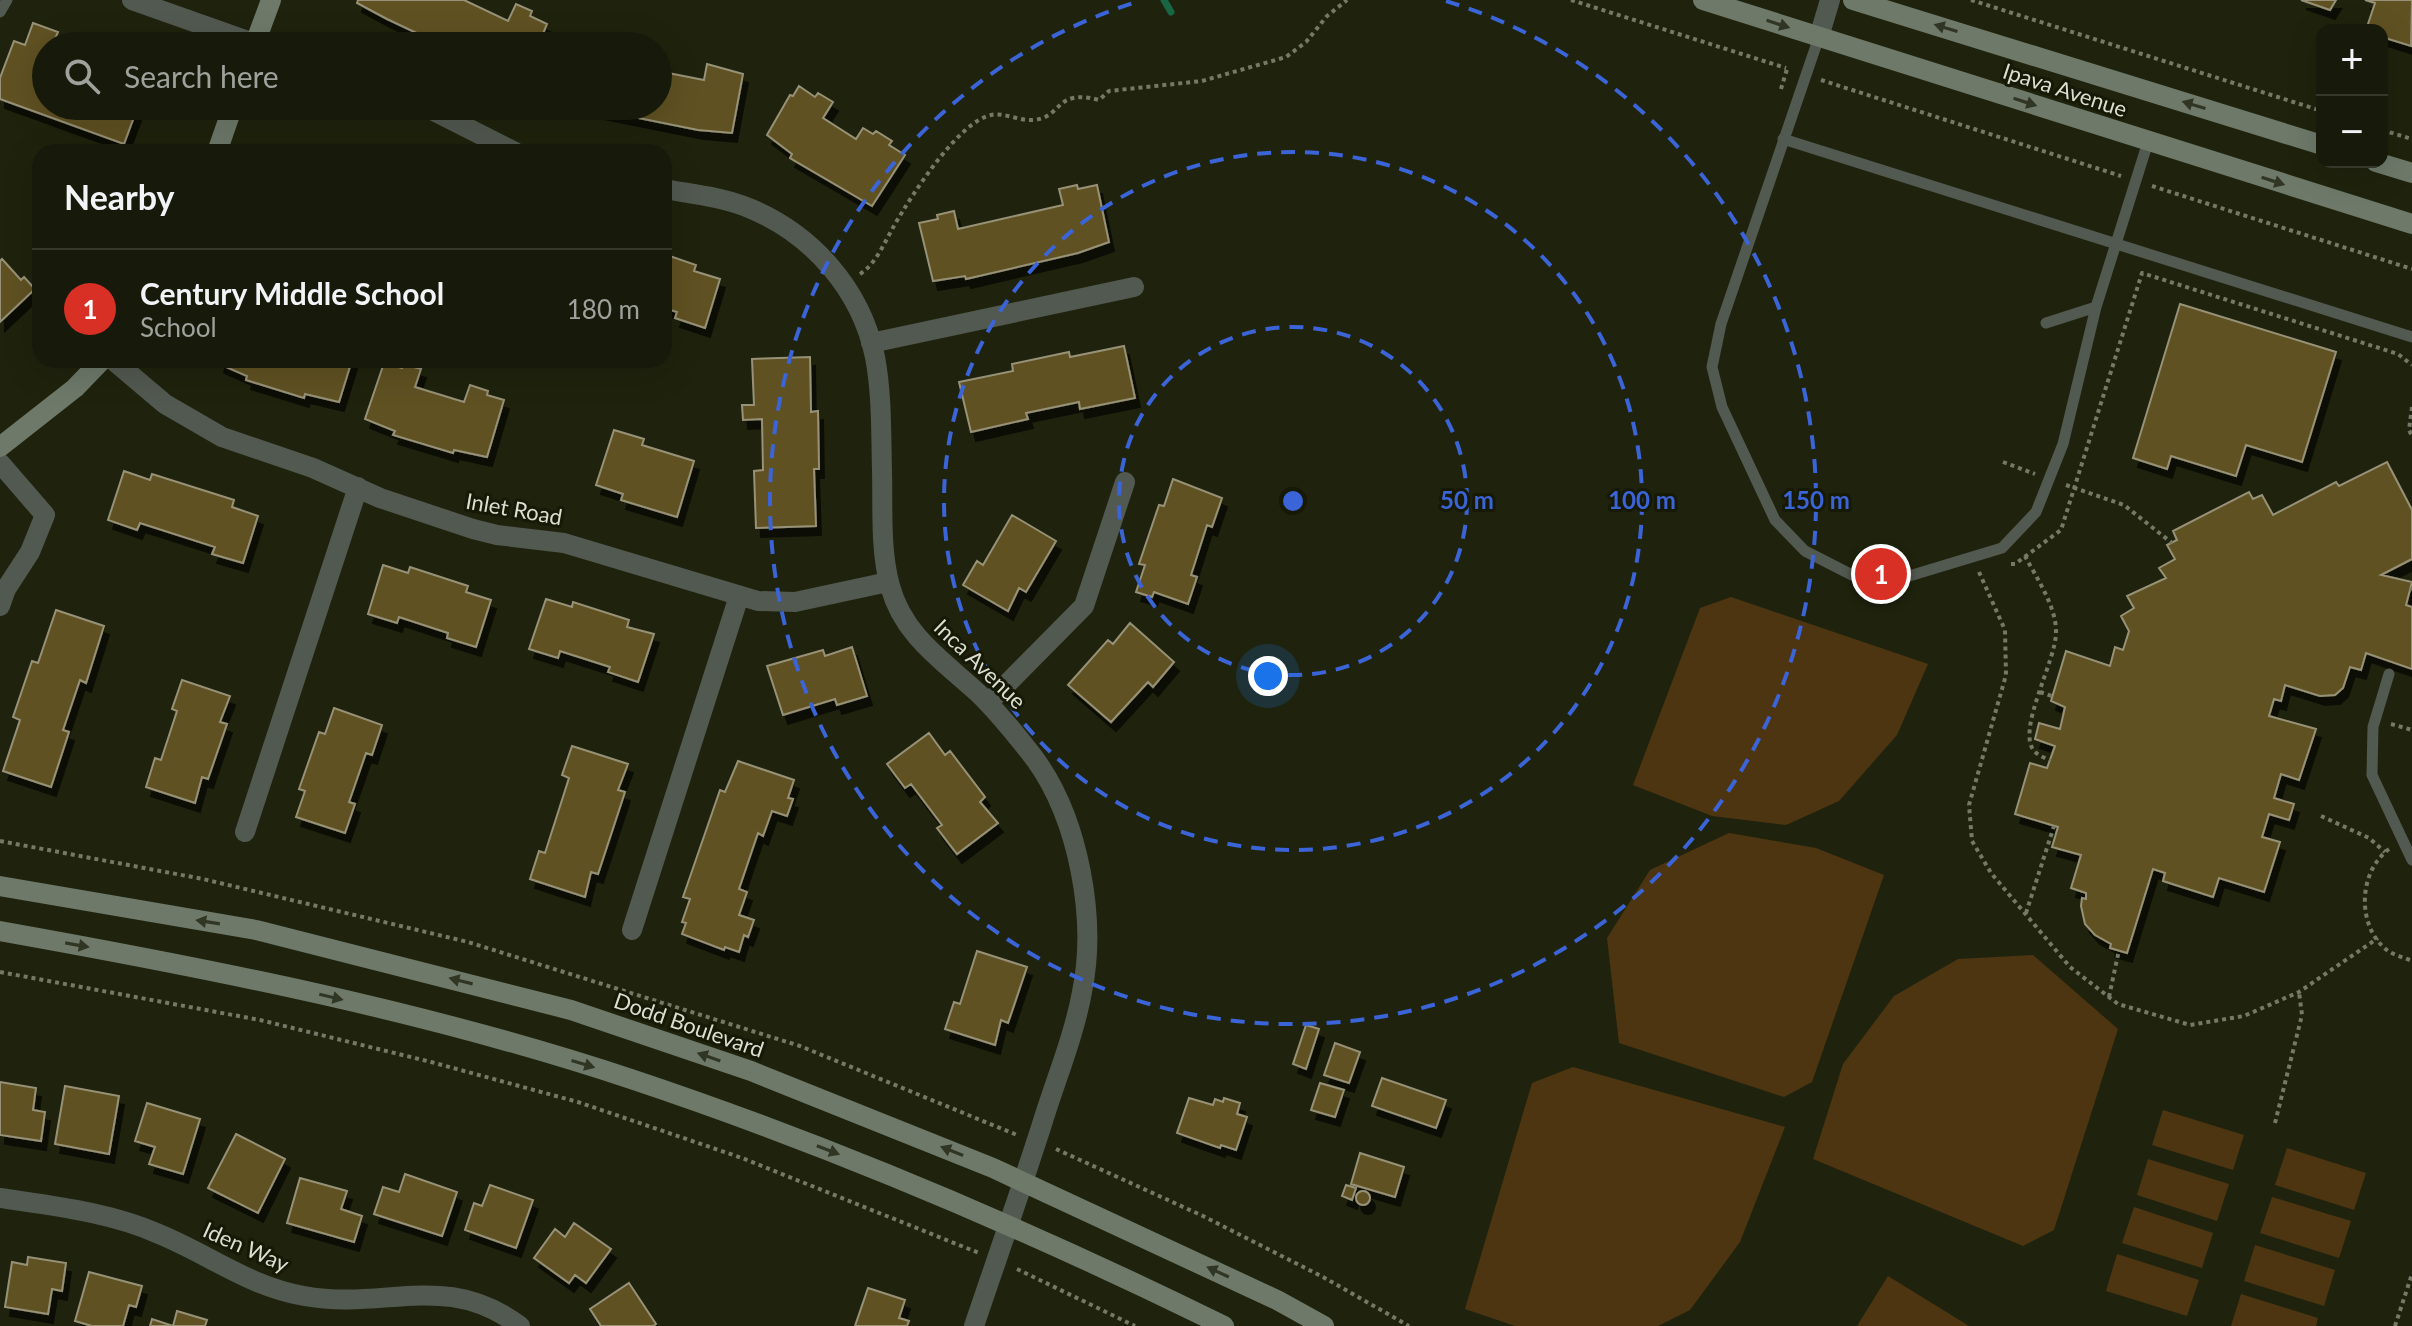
<!DOCTYPE html>
<html lang="en">
<head>
<meta charset="utf-8">
<style>
  :root { --surface:#171a0a; --page:#202313; --text:#f1f3f6; --muted:#9ea19c; --line:#36382b; --accent:#d93025 }
  body { margin:0; font-family:Lato,sans-serif; background:var(--page); color:var(--text) }
  .controls { position:absolute; right:24px; top:24px; display:grid; overflow:hidden; border-radius:16px; box-shadow:0 8px 32px #0002 }
  .controls button { width:72px; height:72px; display:grid; place-items:center; padding:0; border:0; border-bottom:2px solid var(--line); background:var(--surface); color:var(--text); font:40px sans-serif }
  .you { position:absolute; left:1268px; top:676px; width:28px; height:28px; margin:-20px; border:6px solid #fff; border-radius:50%; background:#1a73e8; box-shadow:0 0 0 12px #1a73e833 }
  .badge { display:grid; place-items:center; width:52px; height:52px; border-radius:50%; background:var(--accent); color:#fff; font-size:26px; font-weight:700 }
  .pin { position:absolute; translate:-50% -50%; border:4px solid #fff; box-shadow:0 2px 8px #0006 }
  .list { margin:0; padding:0; list-style:none }
  h2 { display:flex; justify-content:space-between; align-items:center; height:104px; margin:0; padding:0 32px; font-size:34px }
  h2 small { font-size:26px; font-weight:400; color:var(--muted) }
  .list li { display:grid; grid-template-columns:52px 1fr auto; gap:24px; align-items:center; box-sizing:border-box; height:120px; padding:0 32px; border-top:2px solid var(--line) }
  .list b { display:block; font-size:30px; white-space:nowrap }
  .list p { margin:0; font-size:26px; white-space:nowrap; color:var(--muted) }
  .list em { font-size:26px; font-style:normal; color:var(--muted) }
  .icon { flex:none; width:44px; height:44px; fill:none; stroke:currentColor; stroke-width:2; stroke-linecap:round; stroke-linejoin:round }
  .map { position:relative; flex:none; width:2412px; height:1326px; overflow:hidden }
  .search { position:absolute; background:var(--surface); box-shadow:0 8px 32px #0002; left:32px; top:32px; width:640px; height:88px; display:flex; align-items:center; gap:20px; box-sizing:border-box; padding:0 28px; border-radius:44px; color:var(--muted); font-size:30px }
  .panel { position:absolute; background:var(--surface); box-shadow:0 8px 32px #0002; left:32px; top:144px; width:640px; height:224px; border-radius:24px }
  .map>svg:first-child { display:block }
  .green { fill:#4d3512 }
  .lines { fill:none; stroke-linecap:round; stroke-linejoin:round }
  .stream { stroke:#176644; stroke-width:7 }
  .building { fill:#5e5120; stroke:#979177; stroke-width:2; filter:url(#shadow) }
  .path { stroke:#757967; stroke-width:4; stroke-dasharray:4 4; stroke-linecap:butt }
  .lane { stroke:#525950; stroke-width:11 }
  .street { stroke:#525950; stroke-width:20 }
  .secondary { stroke:#6e796a; stroke-width:20 }
  .oneway { fill:#303623 }
  .ring { fill:none; stroke:#3a64d7; stroke-width:4; stroke-dasharray:14 10 }
  .labels { text-anchor:middle; stroke-width:6; stroke-linejoin:round; paint-order:stroke }
  .street-label { font-size:22px; fill:#dbded0; stroke:#161905 }
  .centre { fill:#3a64d7; stroke:#161905; stroke-width:4 }
  .ring-label { font-size:24px; text-anchor:middle; font-weight:bold; fill:#3a64d7; stroke:#161905; stroke-width:6; stroke-linejoin:round; paint-order:stroke }
</style>
</head>
<body>
<div class="map">
<svg width="2412" height="1326" viewBox="0 0 2412 1326">
  <defs>
    <filter id="shadow"><feDropShadow dx="5" dy="9" stdDeviation="0" flood-color="#0009"/></filter>
  </defs>
  <rect width="100%" height="100%" fill="#1f230d"/>
  <path class="green" d="M1731 597 1928 664 1897 735 1839 801 1786 825 1712 816 1633 785 1700 608Z
    M1729 833 1816 848 1884 875 1812 1082 1784 1097 1619 1043 1607 938 1650 870Z
    M2033 955 2118 1029 2054 1230 2023 1246 1813 1159 1843 1064 1894 996 1958 959Z
    M1573 1067 1785 1127 1740 1242 1690 1310 1658 1326H1515L1465 1309 1532 1083Z
    M2163 1110 2244 1135 2233 1170 2152 1145Z
    M2287 1148 2366 1173 2354 1210 2275 1185Z
    M2148 1159 2229 1184 2217 1221 2137 1195Z
    M2272 1197 2351 1221 2339 1258 2260 1233Z
    M2134 1207 2213 1233 2202 1268 2122 1243Z
    M2255 1245 2335 1270 2324 1306 2244 1281Z
    M2117 1254 2199 1280 2187 1316 2106 1291Z
    M1888 1276 1969 1326H1857Z
    M2241 1294 2318 1318 2316 1326H2231Z"/>
  <g class="lines">
    <path class="stream" d="M1164 0 1171 12"/>
  </g>
  <path class="building" d="M358 0H464L508 21 516 4 532 11 530 16 547 24 538 46H444L387 19 357 3Z
    M2301 0H2336L2330 10Z
    M2365 0H2412L2411 46 2382 37V30H2366L2375 3Z
    M33 23 58 32 52 46H46V106H138L124 144 0 99V78L14 41 25 45Z
    M63 36 90 46H60Z
    M584 38 601 42 600 46H563L565 39 583 43Z
    M707 64 743 74 732 133 698 130 579 106H658V71L704 80Z
    M799 86 815 97 818 93 833 102 823 118 856 139 863 128 873 134 876 131 892 141 889 145 905 155 872 206 790 158 792 154 767 135 790 95 793 96Z
    M1077 185 1078 189 1097 185 1109 242 1078 253 966 279 965 276 933 281 919 223 938 219 937 215 954 211 958 229 1063 205 1059 189Z
    M664 254 696 265 694 271 720 279 705 328 675 318 677 312 664 308Z
    M2 259 21 280 24 277 35 289 0 322V261Z
    M2180 304 2336 352 2302 462 2246 445 2236 476 2171 456 2167 469 2133 458Z
    M1124 346 1135 398 1080 409 1079 402 1026 413 1028 419 971 432 959 382 1013 371 1012 364 1069 352 1070 357Z
    M810 357 811 412 818 411 819 469H814L816 526 756 528 754 471 763 470 762 419 743 420 742 405H754L752 359Z
    M220 360H352L339 402 305 394 304 398 246 380 247 376 219 364Z
    M384 363 402 368 403 364 421 369 415 387 464 402 470 385 488 391 487 395 504 400 487 457 454 450 453 453 393 435 395 431 365 419Z
    M614 430 644 439 642 445 694 461 677 517 621 500 623 494 596 485Z
    M2387 462 2412 510V559L2381 575 2412 582 2406 605 2412 607V669L2366 653 2361 670 2350 667 2343 688 2335 695 2320 696 2285 685 2281 701 2274 699 2269 716 2316 729 2299 780 2281 774 2274 798 2294 804 2289 820 2269 814 2262 837 2280 842 2264 892 2219 878 2213 897 2163 881 2165 873 2153 869 2127 953 2110 948 2111 944 2095 935 2085 924 2081 906 2082 898 2086 899V893L2071 888 2081 855 2052 847 2058 827 2015 814 2030 763 2047 768 2055 746 2035 739 2039 723 2060 729 2065 707 2051 701 2066 651 2110 666 2115 647 2123 650 2129 631 2121 616 2134 608 2127 596 2166 578 2159 568 2175 559 2167 545 2177 540 2173 531 2249 492 2253 499 2262 495 2273 515 2336 482 2339 486Z
    M124 471 150 480 152 474 234 500 232 507 258 516 243 563 212 554 215 547 140 523 137 530 108 520Z
    M1173 479 1222 498 1212 527 1207 525 1191 575 1197 577 1188 604 1154 592 1152 597 1136 592 1145 565 1139 564 1159 505 1164 506Z
    M1012 515 1056 541 1026 592 1019 588 1008 611 963 585 977 561 983 565Z
    M383 565 408 573 410 567 468 586 466 592 491 600 476 647 447 638 448 633 399 617 397 623 368 614Z
    M546 599 572 607 573 602 629 620 627 627 654 634 638 682 608 672 610 667 560 651 558 658 529 649Z
    M56 610 104 626 86 683 80 680 63 730 69 732 51 787 3 771 20 720 13 717 32 661 38 663Z
    M1130 623 1174 662 1153 687 1148 682 1111 722 1068 685 1108 640 1113 644Z
    M852 647 867 696 837 705 835 699 783 715 767 666 823 650 825 656Z
    M182 680 230 696 220 722 227 724 208 779 202 777 195 803 146 787 155 758 161 760 177 711 172 709Z
    M334 708 382 725 372 755 366 753 349 802 355 804 345 833 296 817 305 791 299 789 319 732 325 734Z
    M929 733 945 755 950 751 985 797 980 802 998 823 957 854 937 828 942 825 911 784 905 788 887 764Z
    M572 746 628 764 618 790 625 792 598 874 591 872 585 897 530 879 539 851 545 853 569 778 562 775Z
    M738 761 794 780 788 798 793 799 787 816 772 811 763 836 758 833 739 889 747 892 739 915 754 920 748 937 744 935 739 952 725 947 724 950 682 934 686 923 682 922 690 899 683 897 720 790 725 792Z
    M977 951 1027 967 1008 1023 1001 1020 995 1045 945 1029 954 1002 960 1004Z
    M1306 1025 1319 1029 1306 1069 1293 1064Z
    M1335 1043 1360 1052 1349 1083 1324 1075Z
    M1382 1078 1446 1100 1436 1128 1372 1106Z
    M0 1082 36 1088 33 1110 45 1112 41 1141 0 1135Z
    M1320 1083 1344 1090 1335 1117 1311 1110Z
    M65 1086 119 1096 109 1154 55 1144Z
    M1189 1098 1213 1105 1215 1099 1223 1102 1224 1098 1240 1103 1237 1114 1247 1117 1236 1150 1221 1145 1220 1148 1177 1133Z
    M147 1103 200 1119 183 1174 149 1164 155 1147 135 1141Z
    M236 1134 285 1159 258 1213 208 1188Z
    M1360 1153 1404 1167 1395 1197 1351 1184Z
    M405 1174 457 1192 442 1236 374 1214 383 1187 399 1192Z
    M300 1178 347 1191 341 1209 362 1216 354 1242 287 1223Z
    M490 1185 533 1200 516 1248 465 1230 474 1203 482 1206Z
    M1346 1185 1356 1188 1352 1200 1342 1196Z
    M1356 1198a7 7 0 1 1 14 0a7 7 0 1 1-14 0Z
    M574 1223 611 1249 586 1283 575 1275 569 1283 534 1258 555 1229 565 1237Z
    M28 1257 66 1263 62 1291 52 1289 48 1314 5 1307 12 1262 27 1265Z
    M89 1272 142 1286 136 1307 129 1305 123 1326H92L75 1321Z
    M629 1283 656 1324 653 1326H601L590 1309Z
    M868 1288 905 1300 899 1318 909 1321 907 1326H855Z
    M177 1311 207 1320 205 1326H150L152 1319 173 1326Z"/>
  <g class="lines">
    <path class="path" d="M1571 0 1786 68
      M1971 0 2322 111
      M1821 80 2121 176
      M1781 89 1787 69
      M2382 130 2412 139
      M2152 186 2412 269
      M860 274C877 263 885 241 895 224 912 195 958 122 991 115 1004 112 1019 121 1033 120 1063 118 1054 88 1099 100L1109 91 1202 81 1286 57 1306 42 1327 16 1347 0
      M2412 407 2409 430 2412 436
      M2003 462 2035 474
      M2066 485 2124 505 2172 543
      M2025 556C2036 577 2056 606 2056 631 2057 660 2016 729 2034 751 2038 755 2045 758 2050 761
      M2011 564H2015L2061 530 2142 273 2398 354 2412 365
      M1979 572 2005 630 2006 675 1969 805 1972 841 1991 873 2070 967 2118 1004 2190 1025 2244 1016 2299 992 2378 938
      M2410 589 2412 590
      M2040 692 2052 696
      M2391 724 2412 730
      M2321 816 2369 838 2385 852
      M0 841 203 879 468 942 800 1046 1017 1135
      M2389 849C2358 872 2356 927 2388 951 2394 955 2405 958 2412 961
      M2026 913 2054 826
      M0 972 260 1020 431 1062 578 1102 742 1158 979 1253
      M2109 997 2119 950
      M2275 1123 2302 1015 2299 992
      M1056 1149 1203 1216 1323 1277 1409 1326
      M1017 1269 1135 1326
      M2395 1326 2412 1274"/>
    <path class="lane" d="M0 12 7 0
      M1819 37 1721 324 1712 367 1722 407 1775 520 1805 551 1852 575 1896 580 2002 548 2036 512 2063 444 2096 307 2148 142
      M1783 139 2412 337
      M2046 323 2096 307
      M2389 674 2373 727 2372 775 2412 860"/>
    <path class="street" d="M132 0 262 46
      M1819 37 1830 0
      M424 106 515 152
      M664 189C692 194 723 197 749 208 812 234 861 289 875 357 882 394 881 433 882 471 883 508 880 550 890 586 903 635 942 660 978 693 999 713 1017 736 1035 759 1079 820 1097 919 1082 992 1074 1036 1056 1079 1043 1121 1021 1190 997 1258 974 1326
      M871 343 1134 287
      M113 360 165 404 222 437 313 468 380 498 473 529 497 535 564 543 758 601 795 602 888 582
      M0 463 45 515 30 552 6 589 0 606
      M988 703 1084 606 1125 482
      M245 832 358 487
      M632 930 739 596
      M0 1198C53 1206 109 1212 159 1234 210 1255 248 1286 304 1296 386 1311 445 1270 520 1326"/>
    <path class="secondary" d="M1703 0 2412 224
      M1853 0 2322 145
      M254 46 271 0
      M217 152 233 106
      M2376 162 2412 173
      M0 447 75 388 102 360
      M0 886 256 930 571 1010 751 1071 993 1168 1277 1300 1324 1326
      M0 931C213 969 426 1011 631 1079 835 1147 1031 1231 1224 1326"/>
  </g>
  <defs><path id="oneway-solid" d="M-6-.8H1V-3.2L6.5 0L1 3.2V.8H-6Z" transform="scale(2)"/></defs>
  <g class="oneway">
    <use href="#oneway-solid" transform="translate(1778 24) rotate(18)"/>
    <use href="#oneway-solid" transform="translate(1946 28) rotate(-163)"/>
    <use href="#oneway-solid" transform="translate(2025 102) rotate(18)"/>
    <use href="#oneway-solid" transform="translate(2194 105) rotate(-163)"/>
    <use href="#oneway-solid" transform="translate(2273 181) rotate(18)"/>
    <use href="#oneway-solid" transform="translate(208 922) rotate(-171)"/>
    <use href="#oneway-solid" transform="translate(77 945) rotate(10)"/>
    <use href="#oneway-solid" transform="translate(461 981) rotate(-166)"/>
    <use href="#oneway-solid" transform="translate(331 997) rotate(13)"/>
    <use href="#oneway-solid" transform="translate(709 1057) rotate(-161)"/>
    <use href="#oneway-solid" transform="translate(583 1064) rotate(17)"/>
    <use href="#oneway-solid" transform="translate(828 1150) rotate(21)"/>
    <use href="#oneway-solid" transform="translate(952 1151) rotate(-158)"/>
    <use href="#oneway-solid" transform="translate(1218 1272) rotate(-155)"/>
  </g>
  <g class="ring">
    <circle cx="1293" cy="501" r="174"/>
    <circle cx="1293" cy="501" r="349"/>
    <path d="M1446 1A523 523 0 1 1 1140 1"/>
  </g>
  <g class="labels">
    <g class="street-label">
      <text transform="translate(2065 90) rotate(18)" y="8">Ipava Avenue</text>
      <text transform="translate(514 509) rotate(10)" y="8">Inlet Road</text>
      <text transform="translate(980 664) rotate(44)" y="8">Inca Avenue</text>
      <text transform="translate(689 1025) rotate(19)" y="8">Dodd Boulevard</text>
      <text transform="translate(246 1247) rotate(24)" y="8">Iden Way</text>
    </g>
  </g>
  <circle cx="1293" cy="501" r="12" class="centre"/>
  <g class="ring-label">
    <text x="1467" y="509">50 m</text>
    <text x="1642" y="509">100 m</text>
    <text x="1816" y="509">150 m</text>
  </g>
</svg>
<div class="controls">
<button>+</button>
<button>−</button>
</div>
<div class="you"></div>
<div class="pin badge" style="left:1881px;top:574px">1</div>
<div class="search"><svg class="icon" aria-label="search" viewBox="0 0 24 24"><circle cx="10" cy="10" r="6"/><path d="M15 15l6 6"/></svg>Search here</div>
<section class="panel">
<h2>Nearby<small></small></h2>
<ul class="list">
<li><span class="badge">1</span><div><b>Century Middle School</b><p>School</p></div><em>180 m</em></li>
</ul>
</section>
</div>
</body>
</html>
